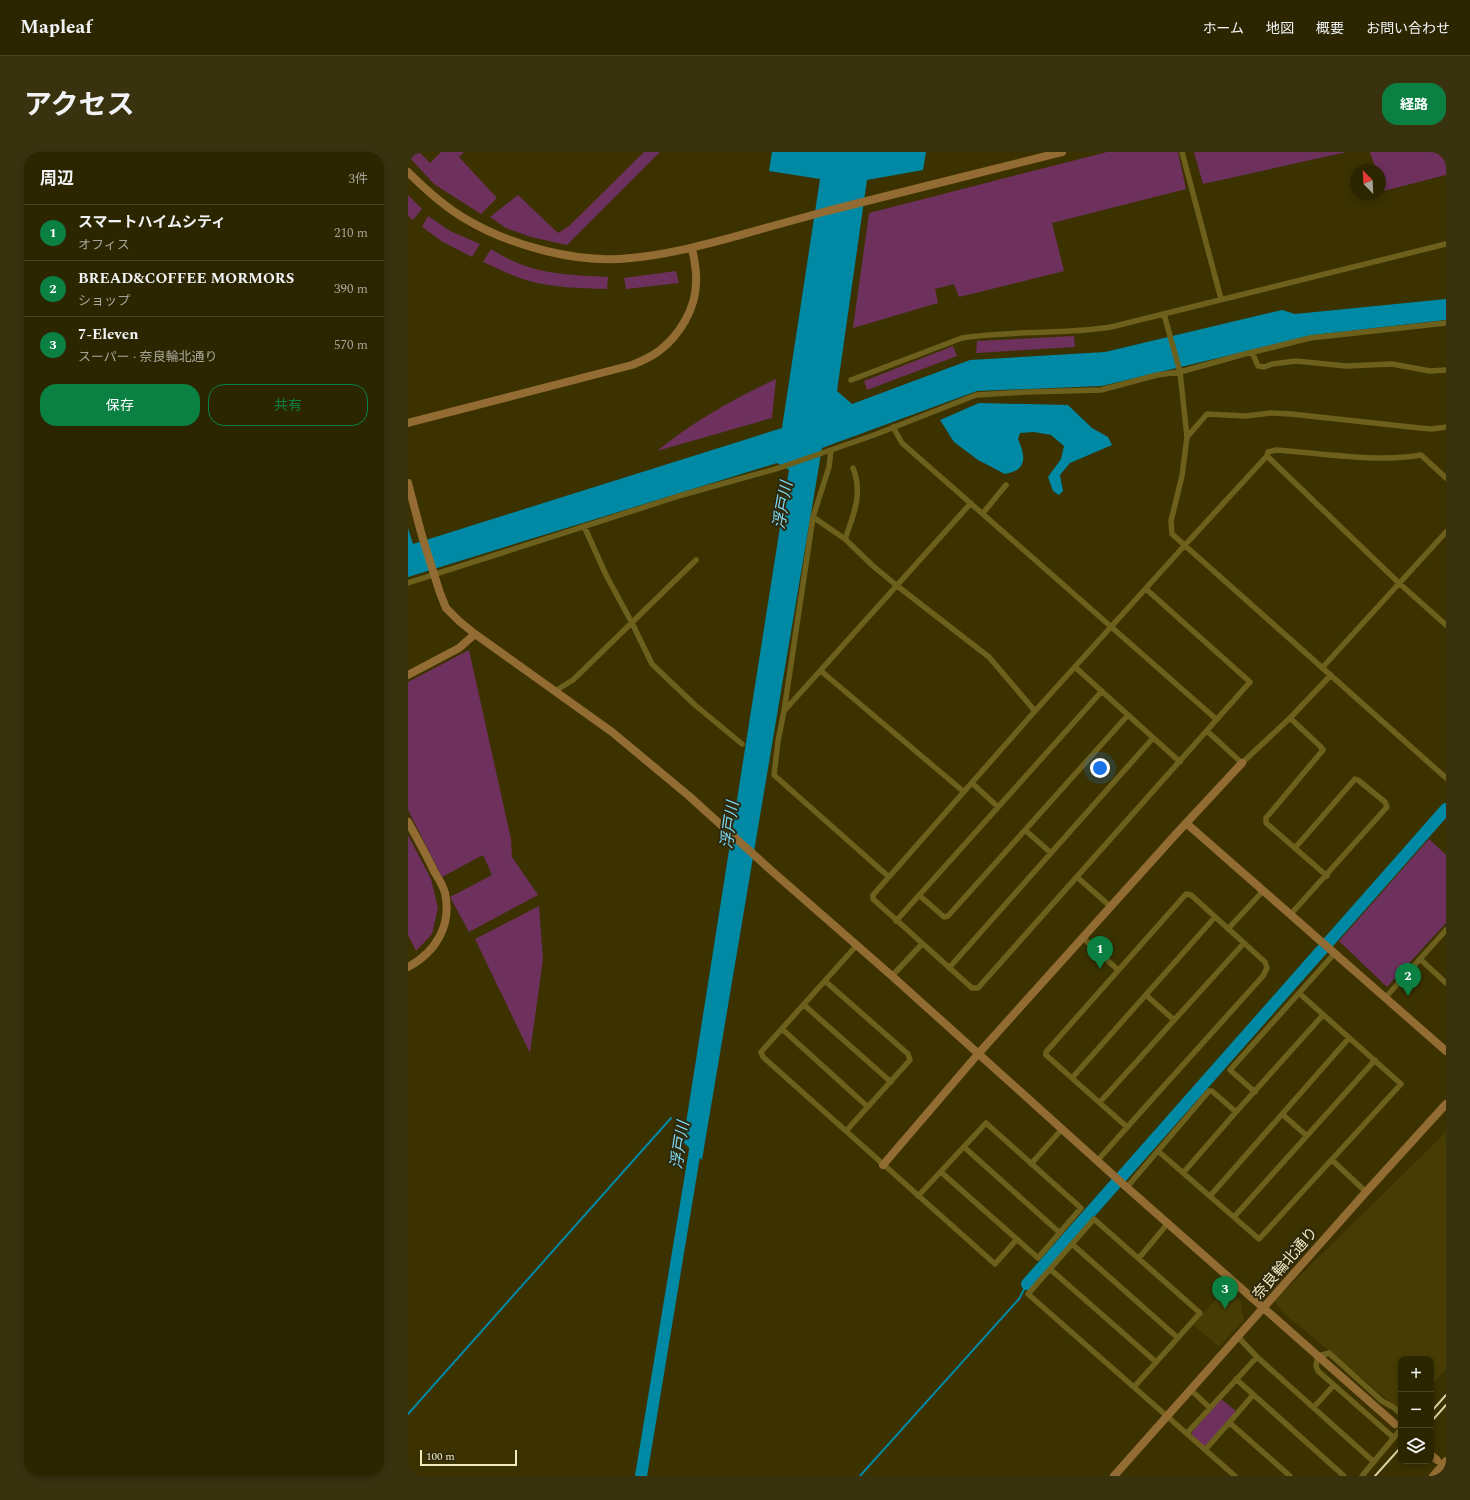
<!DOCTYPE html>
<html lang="ja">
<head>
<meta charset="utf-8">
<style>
  :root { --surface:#2c2600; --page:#38320f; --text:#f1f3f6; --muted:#a6a599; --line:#484322; --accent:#0b8043 }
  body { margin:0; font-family:Spectral,"Noto Sans JP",serif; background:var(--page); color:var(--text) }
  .controls { position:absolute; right:12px; bottom:12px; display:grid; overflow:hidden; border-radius:8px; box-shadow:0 2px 6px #0003 }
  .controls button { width:36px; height:36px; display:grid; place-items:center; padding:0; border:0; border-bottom:1px solid var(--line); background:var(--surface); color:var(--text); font:20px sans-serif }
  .compass { position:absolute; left:942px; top:12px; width:36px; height:36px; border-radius:50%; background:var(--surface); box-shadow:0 2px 6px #0003; rotate:336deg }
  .scale { position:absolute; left:12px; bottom:10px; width:97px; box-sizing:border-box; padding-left:4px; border:2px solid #f2eac1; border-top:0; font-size:11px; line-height:14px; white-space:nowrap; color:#f2eac1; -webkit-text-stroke:3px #2e280d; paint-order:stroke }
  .you { position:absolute; left:692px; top:616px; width:14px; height:14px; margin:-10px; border:3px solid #fff; border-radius:50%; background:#1a73e8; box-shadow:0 0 0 6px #1a73e833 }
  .badge { display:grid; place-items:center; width:26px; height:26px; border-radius:50%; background:var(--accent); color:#fff; font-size:13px; font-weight:700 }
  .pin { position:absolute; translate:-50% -33px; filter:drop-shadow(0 1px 2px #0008) }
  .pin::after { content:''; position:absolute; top:21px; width:14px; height:12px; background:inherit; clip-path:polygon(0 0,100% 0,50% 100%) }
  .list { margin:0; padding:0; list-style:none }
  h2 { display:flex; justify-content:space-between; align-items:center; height:52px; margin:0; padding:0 16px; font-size:17px }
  h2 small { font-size:13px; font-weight:400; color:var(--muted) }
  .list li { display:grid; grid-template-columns:26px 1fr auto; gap:12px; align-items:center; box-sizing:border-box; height:56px; padding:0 16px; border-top:1px solid var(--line) }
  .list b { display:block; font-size:15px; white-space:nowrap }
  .list p { margin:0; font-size:13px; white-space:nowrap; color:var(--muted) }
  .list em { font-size:13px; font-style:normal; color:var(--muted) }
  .actions { display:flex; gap:8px; padding:12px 16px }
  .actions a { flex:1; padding:9px 0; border:1px solid var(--accent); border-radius:16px; text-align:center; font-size:14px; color:var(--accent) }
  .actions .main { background:var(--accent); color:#fff }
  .icon { flex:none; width:22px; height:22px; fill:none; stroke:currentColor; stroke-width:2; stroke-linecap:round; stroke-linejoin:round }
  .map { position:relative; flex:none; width:1038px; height:1324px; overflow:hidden; border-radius:16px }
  header { display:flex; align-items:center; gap:24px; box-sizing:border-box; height:56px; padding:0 20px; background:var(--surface); border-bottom:1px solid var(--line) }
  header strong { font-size:19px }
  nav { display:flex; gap:22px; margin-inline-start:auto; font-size:14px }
  .intro { display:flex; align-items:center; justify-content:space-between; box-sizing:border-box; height:96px; padding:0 24px }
  h1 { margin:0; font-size:28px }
  .button { padding:10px 18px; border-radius:16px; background:var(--accent); color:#fff; font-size:14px; font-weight:700 }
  main { display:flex; gap:24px; padding:0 24px }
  aside { flex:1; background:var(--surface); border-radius:16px; box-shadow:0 2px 6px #0003 }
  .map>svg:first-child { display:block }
  .built { fill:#463c04 }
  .green { fill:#6e315e }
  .water { fill:#0089a4 }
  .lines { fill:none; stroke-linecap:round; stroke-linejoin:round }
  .stream { stroke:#0089a4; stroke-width:2 }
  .river { stroke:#0089a4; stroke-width:12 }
  .street { stroke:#6d601c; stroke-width:5.5 }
  .secondary { stroke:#936c33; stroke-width:8 }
  .rail { stroke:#d9d1a7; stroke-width:2 }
  .labels { text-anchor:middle; stroke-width:4; stroke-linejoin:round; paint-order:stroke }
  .street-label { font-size:15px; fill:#f2eac1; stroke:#2e280d }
  .water-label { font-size:16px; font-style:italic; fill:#7edcf7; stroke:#2e280d }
</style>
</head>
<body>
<header>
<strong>Mapleaf</strong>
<nav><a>ホーム</a><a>地図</a><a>概要</a><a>お問い合わせ</a></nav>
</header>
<div class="intro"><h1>アクセス</h1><a class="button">経路</a></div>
<main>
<aside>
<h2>周辺<small>3件</small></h2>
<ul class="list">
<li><span class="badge">1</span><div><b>スマートハイムシティ</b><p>オフィス</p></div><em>210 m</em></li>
<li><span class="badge">2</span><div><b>BREAD&amp;COFFEE MORMORS</b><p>ショップ</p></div><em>390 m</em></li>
<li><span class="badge">3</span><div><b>7-Eleven</b><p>スーパー · 奈良輪北通り</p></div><em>570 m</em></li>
</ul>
<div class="actions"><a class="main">保存</a><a>共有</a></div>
</aside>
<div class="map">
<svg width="1038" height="1324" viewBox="0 0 1038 1324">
  <rect width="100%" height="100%" fill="#3b3200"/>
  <path class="built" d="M1038 980V1217L1023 1234V1207H993V1259L877 1162 866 1149Z
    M818 1135 832 1148 836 1168 811 1195 785 1173Z"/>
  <path class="green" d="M0 0H11L22 11 33 0H56L51 5 89 46 73 62 26 32 0 4Z
    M236 0H252L159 93 123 85 98 76 82 65 110 43 150 81 161 74Z
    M699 0H770L778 37 644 71 656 119 551 145 546 132 527 137 530 151 445 176 461 61Z
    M786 0H939L795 32Z
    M962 0H1038V23L975 39 972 30V18H968Z
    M0 43 14 57 5 68 0 64Z
    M20 64 42 79 72 92 64 105 35 90 14 75Z
    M83 97C90 101 97 106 105 109 135 123 168 123 200 125L199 137C172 136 145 136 118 128 104 124 89 116 75 110Z
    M268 119 271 131 218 137 216 126Z
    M666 184 667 195 568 201 569 189Z
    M545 194 549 204 459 238 456 229Z
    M368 227 364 266 249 299C286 269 325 247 368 227Z
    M61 498 103 687 104 705 130 743 61 780 42 745 84 723 75 703 34 725 0 658V530Z
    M0 683 23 727 30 756 24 782 8 799 0 783Z
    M1021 687 1038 703V771L979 835 931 789Z
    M131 754 135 807 122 901 67 787Z
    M813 1247 828 1259 798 1293H795L783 1283 784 1280Z"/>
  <path class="water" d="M364 0H518L515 18 459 28 429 239 444 252 562 208 697 200 874 158 887 162 1038 147V168L905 183 694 234 569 239 414 296 294 1008 275 990 381 318 369 311 0 425V376L5 392 374 276 412 27 361 19Z
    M571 251 660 253 684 276 700 285 704 293 662 311 652 323 655 339 651 343 645 339 640 325 653 307 656 294 643 283 626 280 612 281 610 287C614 297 620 310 609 318 606 320 600 321 597 322L570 308 546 290 532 268Z"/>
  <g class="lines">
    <path class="stream" d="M0 1262 263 966
      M452 1324 611 1147 619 1132"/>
    <path class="river" d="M619 1132 1038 657
      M233 1324 289 986"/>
    <path class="street" d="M774 0 813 147
      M756 162 772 220 779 285 774 324 763 369 764 382 1038 626
      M844 200 850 214 856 215 864 212 888 209 938 214 984 212 1022 219 1038 218
      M443 228 554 186C603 178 653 183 703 175L1038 92
      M485 275 494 291 808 567
      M779 285 799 262 838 264 862 261 883 262 1012 276 1024 277 1038 275
      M423 298 421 315 405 365 376 559 370 589 366 623 481 725
      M859 304 992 432 1038 473
      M575 361 598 333
      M405 365 437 387 465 414 488 433 581 505 627 559
      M176 374 198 423 224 471 244 512 287 553 334 592
      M437 387C446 362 455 341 445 316
      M0 431 274 343 371 316 466 283 568 243 619 240 693 238 749 223 772 220 833 203 902 186 1038 171
      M738 437 842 530 570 836H564L465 747V743L627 559 777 393 859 304 860 300 868 298C913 301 969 311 1013 303L1038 326
      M667 515 772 610
      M914 516 1038 380
      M413 519 556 640
      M147 539 165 528 288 408
      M376 559 563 351
      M882 566 923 523
      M799 579 834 611 882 566 912 594 915 598 858 666V671L919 724
      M564 631 590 655
      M617 678 643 701
      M669 725 703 755
      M511 743 536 765 540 764 720 563
      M882 763 979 655 977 650 950 628 947 627 887 696
      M488 769 694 539
      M820 777 855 739
      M675 786 710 818
      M449 793 353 900 355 905 587 1112 609 1087
      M1012 807 1038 831
      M541 816 745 586
      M484 824 514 792
      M417 829 500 902 502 908 438 979
      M738 843 766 868
      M977 846 1038 778
      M396 853 483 930
      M374 877 460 955
      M664 926 807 765
      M847 940 822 918 926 802
      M692 950 836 791
      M874 962 899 984
      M556 995 652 1081
      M750 999 851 1087 993 932 891 841
      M924 1008 958 1040
      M689 1009C744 947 800 885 855 824L859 816 857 810 783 743 778 742 638 900V903L719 975
      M623 1012 654 977
      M775 1021 828 960 915 863
      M719 1035 801 939H804L828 960
      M510 1044 578 971 673 1056 630 1106 533 1020
      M802 1044 941 886
      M826 1065 967 908
      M664 1092 770 1186
      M731 1106 760 1071
      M642 1117 748 1210
      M830 1185 849 1205 966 1310
      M828 1227 936 1324
      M726 1235 792 1161 686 1067 620 1142 827 1324
      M783 1238 802 1256
      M906 1255 926 1233
      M820 1272 845 1243
      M780 1282V1280L849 1205
      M986 1286 910 1219 908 1214 910 1204 921 1201 974 1249 985 1255 993 1262
      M797 1298 819 1273 823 1272 882 1324
      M954 1324 993 1277"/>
    <path class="secondary" d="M0 20C17 37 36 54 56 66 102 94 170 112 223 106 258 103 291 94 325 85 356 76 387 68 419 59 497 39 576 20 654 0
      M0 271 224 213C234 209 243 205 251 199 272 183 288 156 288 130 289 118 286 107 284 96
      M0 331 14 384 32 441 38 456 51 469 67 482 204 580 281 644 365 720 484 824 715 1032 987 1272
      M0 523 51 496 67 482
      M0 670C9 686 18 702 26 719 30 726 35 733 37 741 44 773 28 800 0 815
      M778 671 1038 899
      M475 1013 570 902 768 682 834 611
      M1023 1303 1029 1308
      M706 1324 958 1040 1038 952
      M1025 1324 1038 1309"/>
    <path class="rail" d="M1023 1260 1038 1243
      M1023 1270 1038 1253
      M967 1324 993 1295"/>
  </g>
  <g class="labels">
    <g class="street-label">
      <text transform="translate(877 1111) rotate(-49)" y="5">奈良輪北通り</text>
    </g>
    <g class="water-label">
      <text transform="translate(374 353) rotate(-80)" y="6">浮戸川</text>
      <text transform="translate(321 673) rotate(-82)" y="6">浮戸川</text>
      <text transform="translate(271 993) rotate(-81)" y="6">浮戸川</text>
    </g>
  </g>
</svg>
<div class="controls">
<button>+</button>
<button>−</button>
<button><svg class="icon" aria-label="layers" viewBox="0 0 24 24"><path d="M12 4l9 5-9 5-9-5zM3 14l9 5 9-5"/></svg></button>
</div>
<svg class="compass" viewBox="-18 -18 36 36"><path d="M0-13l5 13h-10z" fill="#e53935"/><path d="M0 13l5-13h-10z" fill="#a6a599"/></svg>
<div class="scale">100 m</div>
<div class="you"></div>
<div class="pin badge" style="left:692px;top:817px">1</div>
<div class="pin badge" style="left:1000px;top:844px">2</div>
<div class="pin badge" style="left:817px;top:1157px">3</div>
</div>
</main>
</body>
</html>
